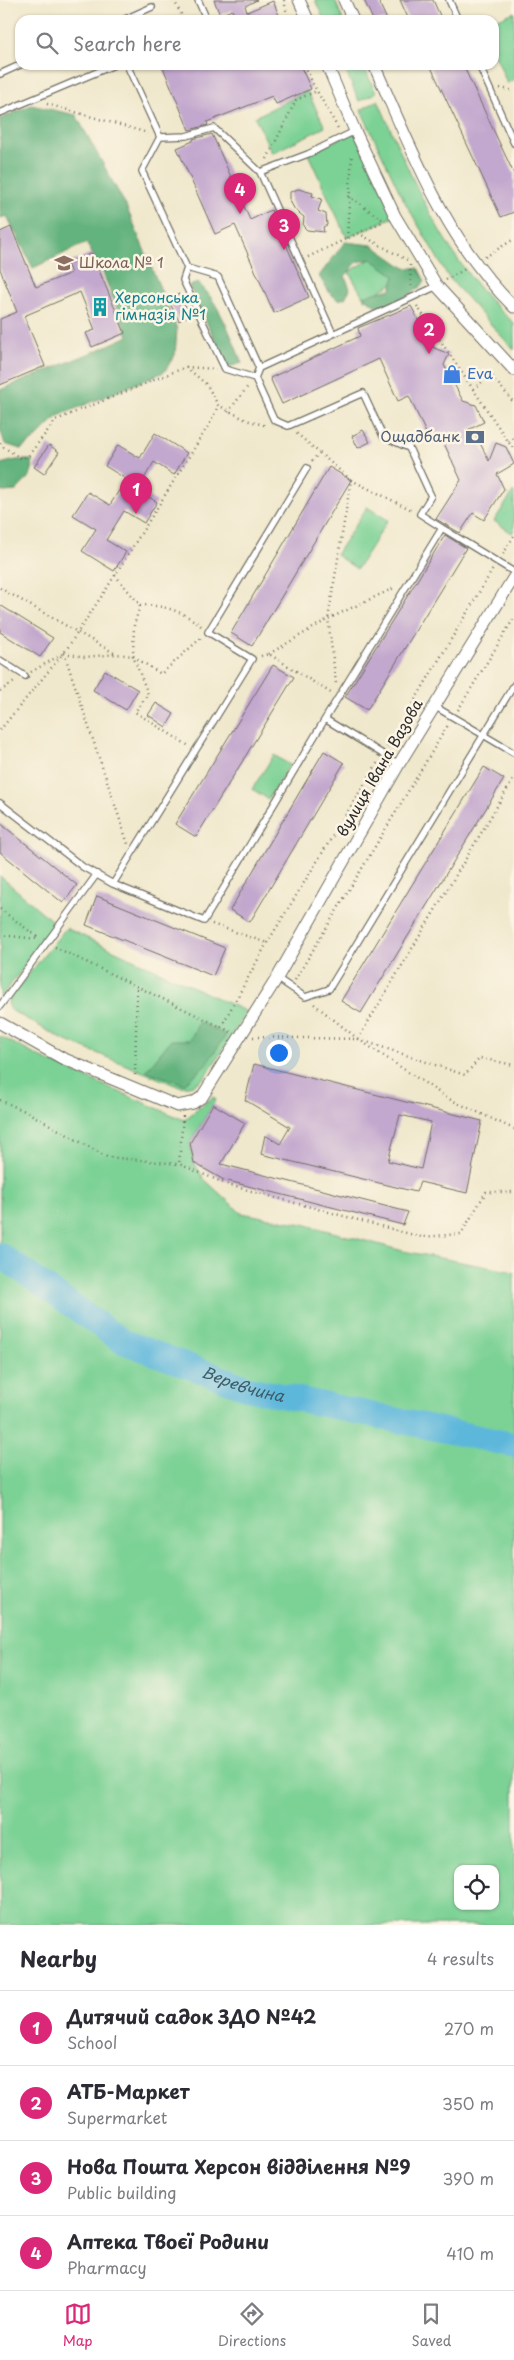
<!DOCTYPE html>
<html lang="en">
<head>
<meta charset="utf-8">
<style>
  :root { --surface:#fff; --page:#f2f2f3; --text:#2b2b33; --muted:#7c7c81; --line:#e1e1e2; --accent:#db2777 }
  body { margin:0; font-family:"Playpen Sans",sans-serif; background:var(--page); color:var(--text) }
  .controls { position:absolute; right:15px; bottom:15px; display:grid; overflow:hidden; border-radius:10px; box-shadow:0 1px 4px #0004 }
  .controls button { width:45px; height:45px; display:grid; place-items:center; padding:0; border:0; border-bottom:1px solid var(--line); background:var(--surface); color:var(--text); font:25px sans-serif }
  .you { position:absolute; left:278px; top:1052px; width:18px; height:18px; margin:-12px; border:4px solid #fff; border-radius:50%; background:#1a73e8; box-shadow:0 0 0 8px #1a73e833 }
  .badge { display:grid; place-items:center; width:32px; height:32px; border-radius:50%; background:var(--accent); color:#fff; font-size:16px; font-weight:700 }
  .pin { position:absolute; translate:-50% -41px; filter:drop-shadow(0 1px 2px #0008) }
  .pin::after { content:''; position:absolute; top:26px; width:18px; height:15px; background:inherit; clip-path:polygon(0 0,100% 0,50% 100%) }
  .list { margin:0; padding:0; list-style:none }
  h2 { display:flex; justify-content:space-between; align-items:center; height:65px; margin:0; padding:0 20px; font-size:21px }
  h2 small { font-size:16px; font-weight:400; color:var(--muted) }
  .list li { display:grid; grid-template-columns:32px 1fr auto; gap:15px; align-items:center; box-sizing:border-box; height:75px; padding:0 20px; border-top:1px solid var(--line) }
  .list b { display:block; font-size:19px; white-space:nowrap }
  .list p { margin:0; font-size:16px; white-space:nowrap; color:var(--muted) }
  .list em { font-size:16px; font-style:normal; color:var(--muted) }
  .icon { flex:none; width:28px; height:28px; fill:none; stroke:currentColor; stroke-width:2; stroke-linecap:round; stroke-linejoin:round }
  .map { position:relative; flex:none; width:514px; height:1925px; overflow:hidden }
  .search { position:absolute; background:var(--surface); box-shadow:0 1px 4px #0004; left:15px; right:15px; top:15px; height:55px; display:flex; align-items:center; gap:12px; box-sizing:border-box; padding:0 18px; border-radius:15px; color:var(--muted); font-size:19px }
  .sheet { height:365px; background:var(--surface) }
  nav { display:flex; justify-content:space-around; align-items:center; box-sizing:border-box; height:70px; border-top:1px solid var(--line); background:var(--surface); font-size:14px; color:var(--muted) }
  nav a { display:grid; justify-items:center; gap:2px }
  nav .on { color:var(--accent) }
  .map>svg:first-child { display:block }
  .green { fill:#7bd195; stroke:#537e60; fill-rule:evenodd }
  .forest { fill:#64b37e; stroke:#486f54 }
  .lines { fill:none; stroke-linecap:round; stroke-linejoin:round }
  .river { stroke:#5db7db; stroke-width:25 }
  .building { fill:#c2a7ce; fill-rule:evenodd }
  .lane-casing { stroke:#706d63; stroke-width:8 }
  .street-casing { stroke:#706d63; stroke-width:13 }
  .path { stroke:#706d63; stroke-width:2.5; stroke-dasharray:1 4; stroke-linecap:butt }
  .lane { stroke:#fff; stroke-width:5.5 }
  .street { stroke:#fff; stroke-width:11 }
  .labels { text-anchor:middle; stroke-width:5; stroke-linejoin:round; paint-order:stroke }
  .education-label { font-size:15px; fill:#785e54; stroke:#fcf5e5; text-anchor:start }
  .culture-label { font-size:15px; fill:#0d838f; stroke:#fcf5e5; text-anchor:start }
  .shop-label { font-size:15px; fill:#366cbe; stroke:#fcf5e5; text-anchor:start }
  .service-label { font-size:15px; fill:#4e5e75; stroke:#fcf5e5; text-anchor:end }
  .street-label { font-size:15px; fill:#2b2b2b; stroke:#fcf5e5 }
  .water-label { font-size:16px; font-style:italic; fill:#3c5c69; stroke:#fcf5e5 }
</style>
</head>
<body>
<div class="map">
<svg width="514" height="1925" viewBox="0 0 514 1925">
  <rect width="100%" height="100%" fill="#fcf5e5"/>
  <filter id="ink" filterUnits="userSpaceOnUse"><feTurbulence type="fractalNoise" baseFrequency=".02" numOctaves="2"/><feDisplacementMap in="SourceGraphic" scale="10" xChannelSelector="R" yChannelSelector="G"/><feConvolveMatrix kernelMatrix="1 2 1 2 8 2 1 2 1" color-interpolation-filters="sRGB"/></filter>
  <filter id="wash" filterUnits="userSpaceOnUse"><feTurbulence type="fractalNoise" baseFrequency=".0096" numOctaves="4" result="noise"/><feDisplacementMap in="SourceGraphic" scale="20" xChannelSelector="R" yChannelSelector="G"/><feGaussianBlur stdDeviation="1.12" result="paint"/><feColorMatrix in="noise" values="0 0 0 0 0 0 0 0 0 0 0 0 0 0 0 0 0 1.4 0 .05"/><feComposite in="paint" operator="in"/></filter>
  <g filter="url(#wash)">
    <rect width="100%" height="100%" fill="#f0e8cc"/>
    <path class="green" d="M315 0H335L343 20H324Z
      M514 12V80L507 83 494 52V21Z
      M343 65H363L376 93 359 101Z
      M307 91 325 127 272 153 255 117Z
      M378 100C412 179 447 266 514 323V350L449 278 402 197 361 110Z
      M355 131 395 216 347 238 308 154Z
      M382 252 398 280 365 300 349 272Z
      M514 491V530L512 533 494 521Z
      M367 507 388 520 357 569 336 555Z
      M274 755 290 765 268 799 252 789Z
      M0 876 57 925 0 998Z
      M66 928 247 1012 205 1077C195 1086 188 1088 175 1085L62 1039 9 1009 8 1000Z
      M0 1036 37 1056 184 1120 213 1097 216 1099 190 1143 194 1163 204 1179 241 1213 303 1224 403 1251 514 1272V1925H0ZM458 1869H495V1906H458Z"/>
    <path class="forest" d="M31 105 76 115 126 206 177 329 175 355 164 372 58 416 34 440 21 449 5 444 0 429V390L98 350 128 336 101 268 86 243 33 268 7 216 0 218V119Z
      M345 242 372 245 405 268H418L425 281C413 296 395 303 377 307L363 296 391 289 395 276 371 259 357 262 345 276 350 289 345 298 338 300 329 292 319 276Z
      M198 283C218 300 232 338 242 363L228 367 189 286Z
      M16 460H32C35 474 25 481 16 491L3 492 0 490V464Z
      M199 1022 226 1035 205 1066 184 1084 146 1071 171 1040H190Z"/>
    <g class="lines">
      <path class="river" id="s1" d="M0 1255 122 1341 250 1389 514 1445"/>
    </g>
    <g id="blocks">
      <path class="building" d="M214 0H257L245 6 247 12 273 1 281 20H228L235 17 232 10 220 15Z
        M364 0H378L387 20H373Z
        M400 0H433L442 20H409Z
        M162 65H300L311 89 276 104 272 96 207 122 208 125 189 130Z
        M430 65H463L514 174V212L501 217Z
        M212 134 250 220 271 210 309 297 274 313 235 225 215 234 177 148 193 141V139Z
        M298 189 313 193 312 196 322 199 318 211 326 214 327 225 323 227 324 232 307 230 303 226 304 217 295 210 290 201V192Z
        M11 227 36 287 71 273 67 264 92 253 125 333 92 347 86 333 95 330 80 292 24 316 45 366 0 385V319L17 312 0 269V232Z
        M179 294 190 315 179 321 168 300Z
        M411 306 434 348 449 354 444 365 463 401 476 405 484 422 468 430 475 433 489 461 496 443 506 447 514 464 497 474 504 489 484 520 473 513 460 533 436 519 461 480 442 439 431 444 409 396 398 401 379 359 282 404 270 378 360 336 358 328Z
        M363 430 370 442 358 448 352 436Z
        M155 433 187 453 174 475 154 462 137 490 157 502 144 523 124 511 106 540 126 552 114 571 82 551 96 529 73 515 88 492 110 505 126 479 105 466 118 445 140 458Z
        M49 445 59 452 44 474 34 467Z
        M329 467 351 480 252 646 231 633Z
        M445 535 466 548 367 710 345 697Z
        M0 605 53 638 40 657 0 632Z
        M273 665 294 677 196 837 175 824Z
        M105 670 138 690 126 710 93 690Z
        M156 703 174 714 166 727 148 715Z
        M324 751 344 763 250 922 230 910Z
        M484 767 504 779 361 1013 341 1001Z
        M0 823 77 885 63 903 0 852Z
        M97 896 225 948 213 976 86 925Z
        M254 1064 482 1121 467 1193 420 1182 416 1192 261 1154 265 1135 280 1144 290 1127 245 1100ZM400 1115 431 1122 421 1169 388 1161Z
        M213 1104 245 1123 221 1164 408 1212 403 1225 224 1180 194 1163 190 1143Z"/>
    </g>
  </g>
  <g filter="url(#ink)">
    <use href="#blocks" fill-opacity="0" stroke="#706d63" stroke-width="1"/>
    <g class="lines">
      <g class="lane-casing">
        <path id="lane" d="M198 0 207 20
          M449 0 458 20
          M123 20 152 7
          M127 65 160 137 186 136 214 128 260 172 308 154 355 131
          M479 65 514 143
          M0 74 20 65
          M0 113 114 65
          M160 137 142 171 187 268 218 277 259 368 437 286
          M260 172 333 334
          M187 268 183 280 225 369 255 378
          M259 368 255 378 274 420 288 426 363 393 383 436 409 448 431 496 420 514 442 528
          M307 468 208 632 252 659 113 884 204 921 325 719
          M0 660 25 676
          M434 706 514 753
          M399 764 325 719 442 528 514 572
          M0 803 83 867 113 884
          M277 978 305 997 329 989 514 685
          M0 1006 97 874"/>
      </g>
      <g class="street-casing">
        <path id="street" d="M299 0 308 20
          M344 0 353 20
          M327 65 355 131 395 216 437 286 514 370
          M374 65C413 152 444 238 514 307
          M0 1023 62 1058 177 1106 193 1103 202 1097 277 978 399 764 514 577"/>
      </g>
      <path class="path" d="M174 0 184 20
        M284 0 288 20
        M305 65 313 84 339 130
        M500 88 514 91
        M47 104 148 133
        M267 159 296 100 317 91
        M348 196 383 220
        M358 233 407 260
        M347 238 352 154
        M308 257 384 221
        M485 257 514 239
        M410 265 411 287
        M446 280 465 269
        M417 306 514 450
        M186 367 207 385 218 405 246 420 267 426
        M473 389 491 375 514 403
        M228 412 249 385
        M508 441 514 438
        M0 443 2 446 22 459 29 455 56 420 186 367 216 369
        M312 461 319 453
        M351 480 412 510
        M503 554 514 536
        M115 575 140 605 134 626 133 656 148 694 135 712 189 746
        M0 588 116 654
        M140 605C164 605 183 611 201 626
        M64 653 85 657 117 654 133 656 161 674 201 638
        M64 653 128 844
        M269 654 328 619 351 480 295 432
        M261 656 269 654 331 693
        M31 672 64 653 107 588 210 423 218 406
        M336 683 328 619 394 588
        M0 691 16 681
        M458 710 514 618
        M0 730 61 656
        M387 747 493 569
        M0 909 39 938
        M212 924 267 943
        M0 935 38 939
        M55 947 221 1027 267 943 378 762
        M295 980 448 725
        M314 1004 358 1039
        M221 1027 231 1032
        M253 1037 358 1039 449 1099 514 1129
        M358 1039 514 778
        M364 1041 465 1075 480 1058 514 1065
        M135 1075 137 987
        M0 1100 27 1112 107 1157 179 1164
        M183 1116 179 1164 229 1185 421 1237 461 1234 486 1192H514"/>
      <use href="#lane" class="lane"/>
      <use href="#street" class="street"/>
    </g>
  </g>
  <defs>
    <g id="school-bare" transform="scale(1.5)"><path d="M0-5L7-2L0 1L-7-2ZM-4 1L0 2.5L4 1V4Q0 6-4 4Z" fill="#8d6e63" stroke="#fcf5e5" stroke-width="2.5" paint-order="stroke"/></g>
    <g id="building-bare" transform="scale(1.5)"><path d="M-4-6H4V6H1V3H-1V6H-4ZM-2.5-4.3h1.7v1.8h-1.7ZM.8-4.3h1.7v1.8H.8ZM-2.5-1h1.7V.8h-1.7ZM.8-1h1.7V.8H.8Z" fill="#0f9aa8" stroke="#fcf5e5" stroke-width="2.5" paint-order="stroke"/></g>
    <g id="shop-bare" transform="scale(1.5)"><path d="M-5-2.5h2.3a2.7 3.5 0 0 1 5.4 0H5L5.5 6h-11ZM-1.5-2.5h3a1.5 2.3 0 0 0-3 0Z" fill="#3f7fe0" stroke="#fcf5e5" stroke-width="2.5" paint-order="stroke"/></g>
    <g id="bank-bare" transform="scale(1.5)"><path d="M-6-4H6V4H-6ZM0-2.3a2.3 2.3 0 1 0 0 4.6a2.3 2.3 0 1 0 0-4.6Z" fill="#5c6f8a" stroke="#fcf5e5" stroke-width="2.5" paint-order="stroke"/></g>
  </defs>
  <g fill-rule="evenodd">
    <use href="#school-bare" x="64" y="263"/>
    <use href="#building-bare" x="100" y="307"/>
    <use href="#shop-bare" x="452" y="374"/>
    <use href="#bank-bare" x="475" y="437"/>
  </g>
  <g class="labels">
    <g class="education-label">
      <text x="79" y="268">Школа № 1</text>
    </g>
    <g class="culture-label">
      <text x="115" y="303">Херсонська<tspan x="115" dy="17">гімназія №1</tspan></text>
    </g>
    <g class="shop-label">
      <text x="467" y="379">Eva</text>
    </g>
    <g class="service-label">
      <text x="460" y="442">Ощадбанк</text>
    </g>
    <g class="street-label">
      <text transform="translate(380 768) rotate(-60)" y="5">вулиця Івана Вазова</text>
    </g>
    <g class="water-label">
      <text dy="6" stroke="none"><textPath href="#s1" startOffset="278">Веревчина</textPath></text>
    </g>
  </g>
</svg>
<div class="controls">
<button><svg class="icon" aria-label="locate" viewBox="0 0 24 24"><circle cx="12" cy="12" r="6"/><path d="M12 2v4M12 18v4M2 12h4M18 12h4"/></svg></button>
</div>
<div class="you"></div>
<div class="pin badge" style="left:136px;top:514px">1</div>
<div class="pin badge" style="left:429px;top:354px">2</div>
<div class="pin badge" style="left:284px;top:250px">3</div>
<div class="pin badge" style="left:240px;top:214px">4</div>
<div class="search"><svg class="icon" aria-label="search" viewBox="0 0 24 24"><circle cx="10" cy="10" r="6"/><path d="M15 15l6 6"/></svg>Search here</div>
</div>
<section class="sheet">
<h2>Nearby<small>4 results</small></h2>
<ul class="list">
<li><span class="badge">1</span><div><b>Дитячий садок ЗДО №42</b><p>School</p></div><em>270 m</em></li>
<li><span class="badge">2</span><div><b>АТБ-Маркет</b><p>Supermarket</p></div><em>350 m</em></li>
<li><span class="badge">3</span><div><b>Нова Пошта Херсон відділення №9</b><p>Public building</p></div><em>390 m</em></li>
<li><span class="badge">4</span><div><b>Аптека Твоєї Родини</b><p>Pharmacy</p></div><em>410 m</em></li>
</ul>
</section>
<nav>
<a class="on"><svg class="icon" aria-label="map" viewBox="0 0 24 24"><path d="M3 6l6-2 6 2 6-2v14l-6 2-6-2-6 2zM9 4v14M15 6v14"/></svg>Map</a>
<a><svg class="icon" aria-label="directions" viewBox="0 0 24 24"><path d="M12 3l9 9-9 9-9-9zM9 14v-3h6M13 9l2 2-2 2"/></svg>Directions</a>
<a><svg class="icon" aria-label="saved" viewBox="0 0 24 24"><path d="M7 4h10v16l-5-4-5 4z"/></svg>Saved</a>
</nav>
</body>
</html>
